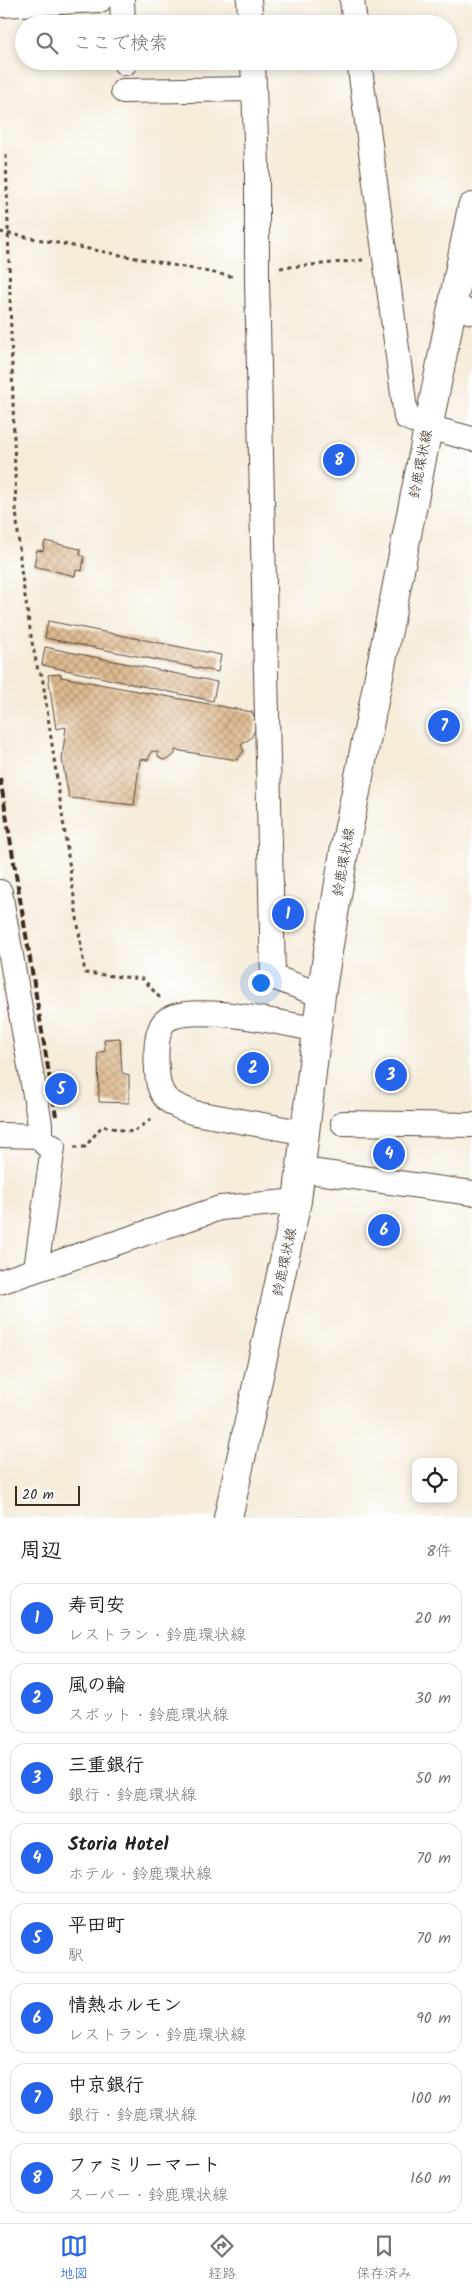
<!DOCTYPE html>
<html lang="ja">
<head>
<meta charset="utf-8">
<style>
  :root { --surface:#fff; --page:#f6f6f6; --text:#222; --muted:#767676; --line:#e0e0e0; --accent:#2563eb }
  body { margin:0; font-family:Kalam,"Klee One",sans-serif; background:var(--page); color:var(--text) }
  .controls { position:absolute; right:15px; bottom:15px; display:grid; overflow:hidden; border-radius:10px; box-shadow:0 2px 8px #0003 }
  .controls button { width:45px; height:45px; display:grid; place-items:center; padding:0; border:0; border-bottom:1px solid var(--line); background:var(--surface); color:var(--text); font:25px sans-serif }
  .scale { position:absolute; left:15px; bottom:12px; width:65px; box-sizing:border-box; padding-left:5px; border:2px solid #3b2a1e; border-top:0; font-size:14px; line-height:18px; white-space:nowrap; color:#3b2a1e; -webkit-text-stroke:4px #fff; paint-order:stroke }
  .you { position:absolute; left:260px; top:982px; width:18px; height:18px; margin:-12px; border:4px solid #fff; border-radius:50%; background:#1a73e8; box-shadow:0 0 0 8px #1a73e833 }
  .badge { display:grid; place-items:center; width:32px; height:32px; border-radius:50%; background:var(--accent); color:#fff; font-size:16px; font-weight:700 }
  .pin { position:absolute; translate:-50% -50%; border:2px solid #fff; box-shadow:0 1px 5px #0006 }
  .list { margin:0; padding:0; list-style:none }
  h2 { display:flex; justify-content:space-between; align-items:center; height:65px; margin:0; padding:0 20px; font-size:21px }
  h2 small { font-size:16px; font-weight:400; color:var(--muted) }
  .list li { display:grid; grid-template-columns:32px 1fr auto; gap:15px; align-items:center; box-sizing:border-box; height:70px; margin:0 10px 10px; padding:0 10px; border:1px solid var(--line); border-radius:15px }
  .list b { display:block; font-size:19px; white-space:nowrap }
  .list p { margin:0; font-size:16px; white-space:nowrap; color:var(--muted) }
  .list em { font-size:16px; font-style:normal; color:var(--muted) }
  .icon { flex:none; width:28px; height:28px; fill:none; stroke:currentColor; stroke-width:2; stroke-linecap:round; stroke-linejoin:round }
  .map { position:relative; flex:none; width:472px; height:1518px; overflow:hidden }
  .search { position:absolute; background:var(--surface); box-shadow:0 2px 8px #0003; left:15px; right:15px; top:15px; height:55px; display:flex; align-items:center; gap:12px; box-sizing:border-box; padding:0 18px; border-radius:28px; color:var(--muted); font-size:19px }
  .sheet { height:705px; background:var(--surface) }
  nav { display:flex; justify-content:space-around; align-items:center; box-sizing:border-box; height:70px; border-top:1px solid var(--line); background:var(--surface); font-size:14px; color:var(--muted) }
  nav a { display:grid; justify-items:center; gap:2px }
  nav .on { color:var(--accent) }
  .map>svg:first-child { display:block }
  .building { fill:url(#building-cross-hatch) }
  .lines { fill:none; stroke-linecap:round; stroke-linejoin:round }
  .minor-casing { stroke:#57473a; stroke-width:26 }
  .major-casing { stroke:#57473a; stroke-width:30 }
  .path { stroke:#57473a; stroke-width:3; stroke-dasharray:4 4; stroke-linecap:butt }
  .minor { stroke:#fff; stroke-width:24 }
  .major { stroke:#fff; stroke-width:28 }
  .rail { stroke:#3b2a1e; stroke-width:4; stroke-dasharray:8 4; stroke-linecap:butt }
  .labels { text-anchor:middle; stroke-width:4; stroke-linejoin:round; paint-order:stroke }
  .street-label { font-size:14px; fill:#3b2a1e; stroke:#fff }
</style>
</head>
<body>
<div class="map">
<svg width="472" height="1518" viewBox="0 0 472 1518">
  <defs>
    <pattern id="building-cross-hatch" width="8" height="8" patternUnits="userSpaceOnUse" patternTransform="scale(1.25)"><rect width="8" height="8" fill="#dfbb91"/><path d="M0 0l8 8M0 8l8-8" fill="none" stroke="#b69876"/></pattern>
  </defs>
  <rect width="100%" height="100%" fill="#fff"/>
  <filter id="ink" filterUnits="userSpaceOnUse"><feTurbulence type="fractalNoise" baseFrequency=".02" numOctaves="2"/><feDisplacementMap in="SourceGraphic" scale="10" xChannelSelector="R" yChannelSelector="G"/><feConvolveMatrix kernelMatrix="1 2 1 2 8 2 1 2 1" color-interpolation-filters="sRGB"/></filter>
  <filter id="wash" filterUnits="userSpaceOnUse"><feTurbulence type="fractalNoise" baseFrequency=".0096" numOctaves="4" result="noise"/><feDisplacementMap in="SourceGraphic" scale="20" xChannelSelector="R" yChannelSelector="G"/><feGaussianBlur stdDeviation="1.12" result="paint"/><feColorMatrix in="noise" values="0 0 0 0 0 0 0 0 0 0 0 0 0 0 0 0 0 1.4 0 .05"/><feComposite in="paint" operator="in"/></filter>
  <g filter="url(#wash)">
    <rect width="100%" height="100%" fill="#f5ecda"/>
    <g id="blocks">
      <path class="building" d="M45 541 80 549V555L84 557 82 571 76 570 75 576 34 566 37 550 43 551Z
        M48 621 221 655 218 672 45 638Z
        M45 647 217 682 213 701 42 665Z
        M61 674V677L252 712 256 720 255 730 251 738 241 745 244 751 237 760 175 750V754L170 758 163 760 158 756V752L152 751 148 760 140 759 134 805 69 798 62 759 66 727 56 729 48 675Z
        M120 1038 122 1073 129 1075V1103L99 1102 98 1053 105 1051 104 1039Z"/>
    </g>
  </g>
  <g filter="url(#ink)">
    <use href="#blocks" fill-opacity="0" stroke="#57473a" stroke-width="1"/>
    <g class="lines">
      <g class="minor-casing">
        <path id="minor" d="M122 0 123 24
          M249 0 251 24
          M352 0 355 24
          M0 5 100 0
          M125 61V63
          M253 61 257 166V281L273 977 321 995
          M359 61 406 417 428 427 472 439
          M123 91 254 89
          M453 307 472 312
          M0 892 40 1124V1136
          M343 1123 472 1125
          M307 1133 195 1113C169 1104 158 1099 157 1070 156 1056 155 1038 162 1025 177 998 291 1025 318 1030
          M0 1135 40 1136 45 1144 53 1147 36 1269
          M302 1170 472 1193
          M0 1282 220 1208 297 1201"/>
      </g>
      <g class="major-casing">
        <path id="major" d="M228 1518 297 1201 321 995 344 852 472 207"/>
      </g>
      <path class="path" d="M6 155 16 508 21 570 32 642 38 671 42 675 85 973 143 979 161 999
        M0 232 235 277
        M280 268 363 260
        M74 1147H85L102 1126 133 1132 154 1117"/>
      <use href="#minor" class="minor"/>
      <use href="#major" class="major"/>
      <path class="rail" d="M0 778 56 1116"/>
    </g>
  </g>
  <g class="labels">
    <g class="street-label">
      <text transform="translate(420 464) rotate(-79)" y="5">鈴鹿環状線</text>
      <text transform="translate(343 862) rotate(-80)" y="5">鈴鹿環状線</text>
      <text transform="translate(284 1262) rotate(-78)" y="5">鈴鹿環状線</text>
    </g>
  </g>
</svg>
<div class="controls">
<button><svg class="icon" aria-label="locate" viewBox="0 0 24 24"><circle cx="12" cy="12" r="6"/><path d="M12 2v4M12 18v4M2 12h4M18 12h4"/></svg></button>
</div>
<div class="scale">20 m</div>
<div class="you"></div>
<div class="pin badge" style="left:288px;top:914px">1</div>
<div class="pin badge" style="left:253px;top:1068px">2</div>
<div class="pin badge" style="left:391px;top:1075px">3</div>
<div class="pin badge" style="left:389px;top:1154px">4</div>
<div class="pin badge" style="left:61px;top:1089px">5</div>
<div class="pin badge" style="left:384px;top:1230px">6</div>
<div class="pin badge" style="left:444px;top:726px">7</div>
<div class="pin badge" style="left:339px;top:460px">8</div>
<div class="search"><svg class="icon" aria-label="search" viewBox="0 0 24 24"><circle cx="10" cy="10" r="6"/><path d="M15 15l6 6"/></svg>ここで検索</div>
</div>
<section class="sheet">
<h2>周辺<small>8件</small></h2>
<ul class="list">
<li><span class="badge">1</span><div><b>寿司安</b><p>レストラン · 鈴鹿環状線</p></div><em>20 m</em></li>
<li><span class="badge">2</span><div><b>風の輪</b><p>スポット · 鈴鹿環状線</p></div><em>30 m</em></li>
<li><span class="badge">3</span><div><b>三重銀行</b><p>銀行 · 鈴鹿環状線</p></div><em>50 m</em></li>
<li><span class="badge">4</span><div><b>Storia Hotel</b><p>ホテル · 鈴鹿環状線</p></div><em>70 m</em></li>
<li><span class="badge">5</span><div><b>平田町</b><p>駅</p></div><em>70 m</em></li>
<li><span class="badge">6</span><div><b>情熱ホルモン</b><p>レストラン · 鈴鹿環状線</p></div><em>90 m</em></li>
<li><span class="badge">7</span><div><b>中京銀行</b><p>銀行 · 鈴鹿環状線</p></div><em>100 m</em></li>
<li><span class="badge">8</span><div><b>ファミリーマート</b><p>スーパー · 鈴鹿環状線</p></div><em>160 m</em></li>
</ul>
</section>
<nav>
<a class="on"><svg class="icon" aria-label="map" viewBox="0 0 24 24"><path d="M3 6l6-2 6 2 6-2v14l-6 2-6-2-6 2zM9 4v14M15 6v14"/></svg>地図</a>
<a><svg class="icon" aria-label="directions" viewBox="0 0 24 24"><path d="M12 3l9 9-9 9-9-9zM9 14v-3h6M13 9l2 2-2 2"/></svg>経路</a>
<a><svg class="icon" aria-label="saved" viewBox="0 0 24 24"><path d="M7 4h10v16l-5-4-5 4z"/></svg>保存済み</a>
</nav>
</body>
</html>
